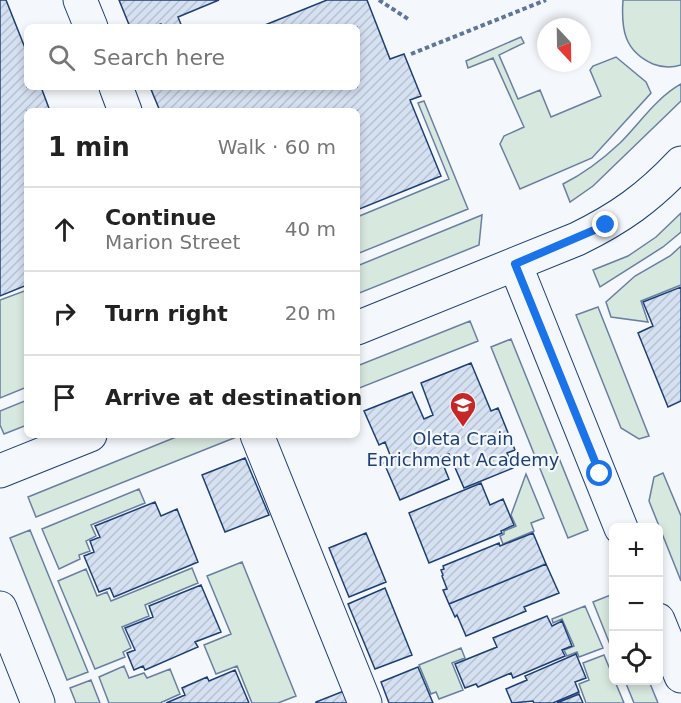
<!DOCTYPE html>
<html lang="en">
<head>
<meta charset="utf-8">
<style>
  :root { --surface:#fff; --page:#f2f2f2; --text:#222; --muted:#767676; --line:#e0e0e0 }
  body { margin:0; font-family:"DejaVu Sans",sans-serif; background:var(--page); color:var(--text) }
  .controls { position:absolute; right:18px; bottom:18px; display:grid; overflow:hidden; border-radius:9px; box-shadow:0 3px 9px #0003 }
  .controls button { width:54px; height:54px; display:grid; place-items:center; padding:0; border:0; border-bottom:2px solid var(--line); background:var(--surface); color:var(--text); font:30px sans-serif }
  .compass { position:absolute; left:537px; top:18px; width:54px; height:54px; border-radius:50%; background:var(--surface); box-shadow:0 3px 9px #0003; rotate:158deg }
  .stop { position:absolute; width:18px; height:18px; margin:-14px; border:4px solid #1a73e8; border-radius:50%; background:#fff }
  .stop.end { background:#1a73e8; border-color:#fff; box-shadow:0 2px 6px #0008 }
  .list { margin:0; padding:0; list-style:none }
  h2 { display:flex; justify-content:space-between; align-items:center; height:78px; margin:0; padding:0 24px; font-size:26px }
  h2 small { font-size:20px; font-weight:400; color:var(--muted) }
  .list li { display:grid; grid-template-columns:39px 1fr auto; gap:18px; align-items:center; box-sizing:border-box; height:84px; padding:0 24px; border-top:2px solid var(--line) }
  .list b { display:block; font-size:22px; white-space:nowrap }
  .list p { margin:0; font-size:20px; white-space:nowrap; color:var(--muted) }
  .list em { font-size:20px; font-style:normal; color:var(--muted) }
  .icon { flex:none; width:33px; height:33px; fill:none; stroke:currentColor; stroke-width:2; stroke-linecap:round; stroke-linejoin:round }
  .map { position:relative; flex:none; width:681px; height:703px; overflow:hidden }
  .search { position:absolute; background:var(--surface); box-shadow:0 3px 9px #0003; left:24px; top:24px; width:336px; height:66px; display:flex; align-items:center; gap:15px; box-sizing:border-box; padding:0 21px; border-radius:9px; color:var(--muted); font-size:22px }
  .panel { position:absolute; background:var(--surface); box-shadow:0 3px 9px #0003; left:24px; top:108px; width:336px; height:330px; border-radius:9px }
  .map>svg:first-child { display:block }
  .green { fill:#d7e8df; stroke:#687fa3; stroke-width:1.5 }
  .building { fill:url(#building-hatch); stroke:#1d3f73; stroke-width:1.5 }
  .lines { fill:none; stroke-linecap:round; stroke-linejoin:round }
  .minor-casing { stroke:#1d3f73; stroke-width:35 }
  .path { stroke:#5e769c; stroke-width:4; stroke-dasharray:4.5 3; stroke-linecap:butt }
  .minor { stroke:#f4f7fb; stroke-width:33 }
  .route { stroke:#1a73e8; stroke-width:8 }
  .labels { text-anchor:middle; stroke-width:4.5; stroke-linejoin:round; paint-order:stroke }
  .poi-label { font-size:18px; fill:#1d3f73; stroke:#f4f7fb }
</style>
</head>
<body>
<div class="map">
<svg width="681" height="703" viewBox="0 0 681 703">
  <defs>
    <pattern id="building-hatch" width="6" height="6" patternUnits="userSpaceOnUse" patternTransform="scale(1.5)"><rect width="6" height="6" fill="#d5e0f0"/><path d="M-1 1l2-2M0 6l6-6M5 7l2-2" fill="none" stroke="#b6c1d1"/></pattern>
  </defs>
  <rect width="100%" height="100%" fill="#f4f7fb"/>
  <path class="green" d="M623 0H681V65C671 68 663 68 653 64 624 51 621 29 623 0Z
    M521 37 524 43 499 55 518 99 540 90 551 117 601 96 590 70 593 66 616 57 646 82 651 93 592 158 520 189 500 144 504 136 524 127 493 58 468 68 466 61Z
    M681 84V101L593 186 570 202 563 184C585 173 602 160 620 143 640 123 656 98 681 84Z
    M424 101 468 209 357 254V217L449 179 418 103Z
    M681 213V232L663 247 600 287 593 270 628 256 656 237Z
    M482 215 479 245 357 294V266Z
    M681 246V285L641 301 648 322 611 317 606 302 635 276 670 256Z
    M27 290V387L0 398V300Z
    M598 307 649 436 639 439 621 428 576 315Z
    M470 321 478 341 357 389V366Z
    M511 339 588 530 568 538 491 347Z
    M27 400V425L4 434 0 425V411Z
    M181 435 239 436 36 517 28 497Z
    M663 473 681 516V581L649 501 654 477Z
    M526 474 544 518 531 523 534 531 503 544 500 536 504 534V531L516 526 511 515Z
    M139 489 145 503 91 525 96 536 86 541 90 551 79 555 80 559 59 569 42 529Z
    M30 530 88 672 67 680 10 538Z
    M242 562 296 696 278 703H252L237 666 216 674 204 645 231 634 207 576Z
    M192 568 198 583 145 605 149 616 122 627 131 648 123 652 125 657 95 669 58 581 86 569 97 596 107 592 111 601Z
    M613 594V652L593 602Z
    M585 606 603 648 579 657 577 652 567 656 564 650 574 646 562 619 553 623 552 619Z
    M461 648 465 658 452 663 463 690 439 699 436 692 431 694 419 665Z
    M604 655 624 703H586L579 684 589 680 583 663Z
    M124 666 129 678 144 673 147 678 170 669 180 694 160 703H109L99 677Z
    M91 680 100 703H76L70 688Z
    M625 681H649L658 703H634Z"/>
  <path class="building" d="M0 0H6L27 53V87H41L50 111H27V285L0 296Z
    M119 0H219L178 17 182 27H162L161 24 152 27H130Z
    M327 0H367L390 59 404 54 421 96 410 100 441 176 357 210V111H160L150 87H357V27H260Z
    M681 287V401L668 407 638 333 653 326 643 302Z
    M471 363 491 411 498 408 515 450 507 453 513 468 464 488 449 454 440 457 449 479 400 500 384 463 392 460 385 442 379 445 364 411 412 392 424 419 433 415 421 383Z
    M245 458 269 515 225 532 202 475Z
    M481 483 490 505 503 499 514 525 501 531 502 533 429 563 409 513Z
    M155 502 161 516 177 509 198 562 114 597 110 588 99 592 84 556 94 552 90 541 100 537 95 526Z
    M366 533 386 582 349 597 329 548Z
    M533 533 546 564 449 604 443 590 447 589 442 576 443 575 441 570 444 569 443 566 499 543 500 546Z
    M546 564 559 593 524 607 526 611 466 636 457 615 455 617 449 604Z
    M201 585 221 632 195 642 198 647 145 670 143 666 134 670 127 653 135 650 125 628 153 617 149 606Z
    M385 588 412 655 375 669 348 604Z
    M547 616 552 626 562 621 572 646 562 650 565 656 513 678 511 673 478 687 476 684 465 688 455 664 497 647 493 638Z
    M576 654 586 678 575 682 579 692 553 703H534L533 701 512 703 506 689 527 680 525 676Z
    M418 667 433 703H389L381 682Z
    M235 670 249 703H166L185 695 182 688 207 677 209 681Z
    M349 689 354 703H316V702Z
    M579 694 583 703H557Z"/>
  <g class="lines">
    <g class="minor-casing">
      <path id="minor" d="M80 0 91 27
        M116 87 125 111
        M515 264 621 528
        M357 328 577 239C620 218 648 198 681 163
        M257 435 365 703
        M0 471 90 435
        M0 608 38 703
        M658 620 681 676"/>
    </g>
    <path class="path" d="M379 0 408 19
      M411 54 546 0"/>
    <use href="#minor" class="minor"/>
  </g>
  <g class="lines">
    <path class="route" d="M600 474 515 264 606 225"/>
  </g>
  <defs>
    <g id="school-pin" transform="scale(1.35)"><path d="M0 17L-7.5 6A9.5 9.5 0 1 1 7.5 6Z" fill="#c62828" stroke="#f4f7fb"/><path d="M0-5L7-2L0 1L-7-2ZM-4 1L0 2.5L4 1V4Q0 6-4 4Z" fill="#fff"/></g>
  </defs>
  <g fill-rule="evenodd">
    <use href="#school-pin" x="463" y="405"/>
  </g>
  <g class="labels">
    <g class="poi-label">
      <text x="463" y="445">Oleta Crain<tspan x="463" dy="21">Enrichment Academy</tspan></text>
    </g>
  </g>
</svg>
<div class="controls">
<button>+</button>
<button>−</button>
<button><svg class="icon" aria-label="locate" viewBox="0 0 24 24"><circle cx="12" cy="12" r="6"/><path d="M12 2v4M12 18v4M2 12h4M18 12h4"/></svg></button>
</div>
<svg class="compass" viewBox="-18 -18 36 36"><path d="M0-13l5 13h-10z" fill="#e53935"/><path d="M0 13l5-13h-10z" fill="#767676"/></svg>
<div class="stop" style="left:600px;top:474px"></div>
<div class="stop end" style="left:606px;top:225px"></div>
<div class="search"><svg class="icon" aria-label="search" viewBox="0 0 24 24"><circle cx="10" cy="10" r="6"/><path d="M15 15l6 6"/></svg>Search here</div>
<section class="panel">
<h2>1 min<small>Walk · 60 m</small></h2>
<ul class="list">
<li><svg class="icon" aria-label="ahead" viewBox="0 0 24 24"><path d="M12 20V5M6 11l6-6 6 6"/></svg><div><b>Continue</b><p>Marion Street</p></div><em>40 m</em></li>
<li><svg class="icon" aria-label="right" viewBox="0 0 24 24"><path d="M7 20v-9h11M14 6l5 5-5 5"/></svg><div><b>Turn right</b></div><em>20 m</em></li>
<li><svg class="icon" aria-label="arrive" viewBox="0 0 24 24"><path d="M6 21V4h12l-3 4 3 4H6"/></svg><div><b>Arrive at destination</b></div></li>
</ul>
</section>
</div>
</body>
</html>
